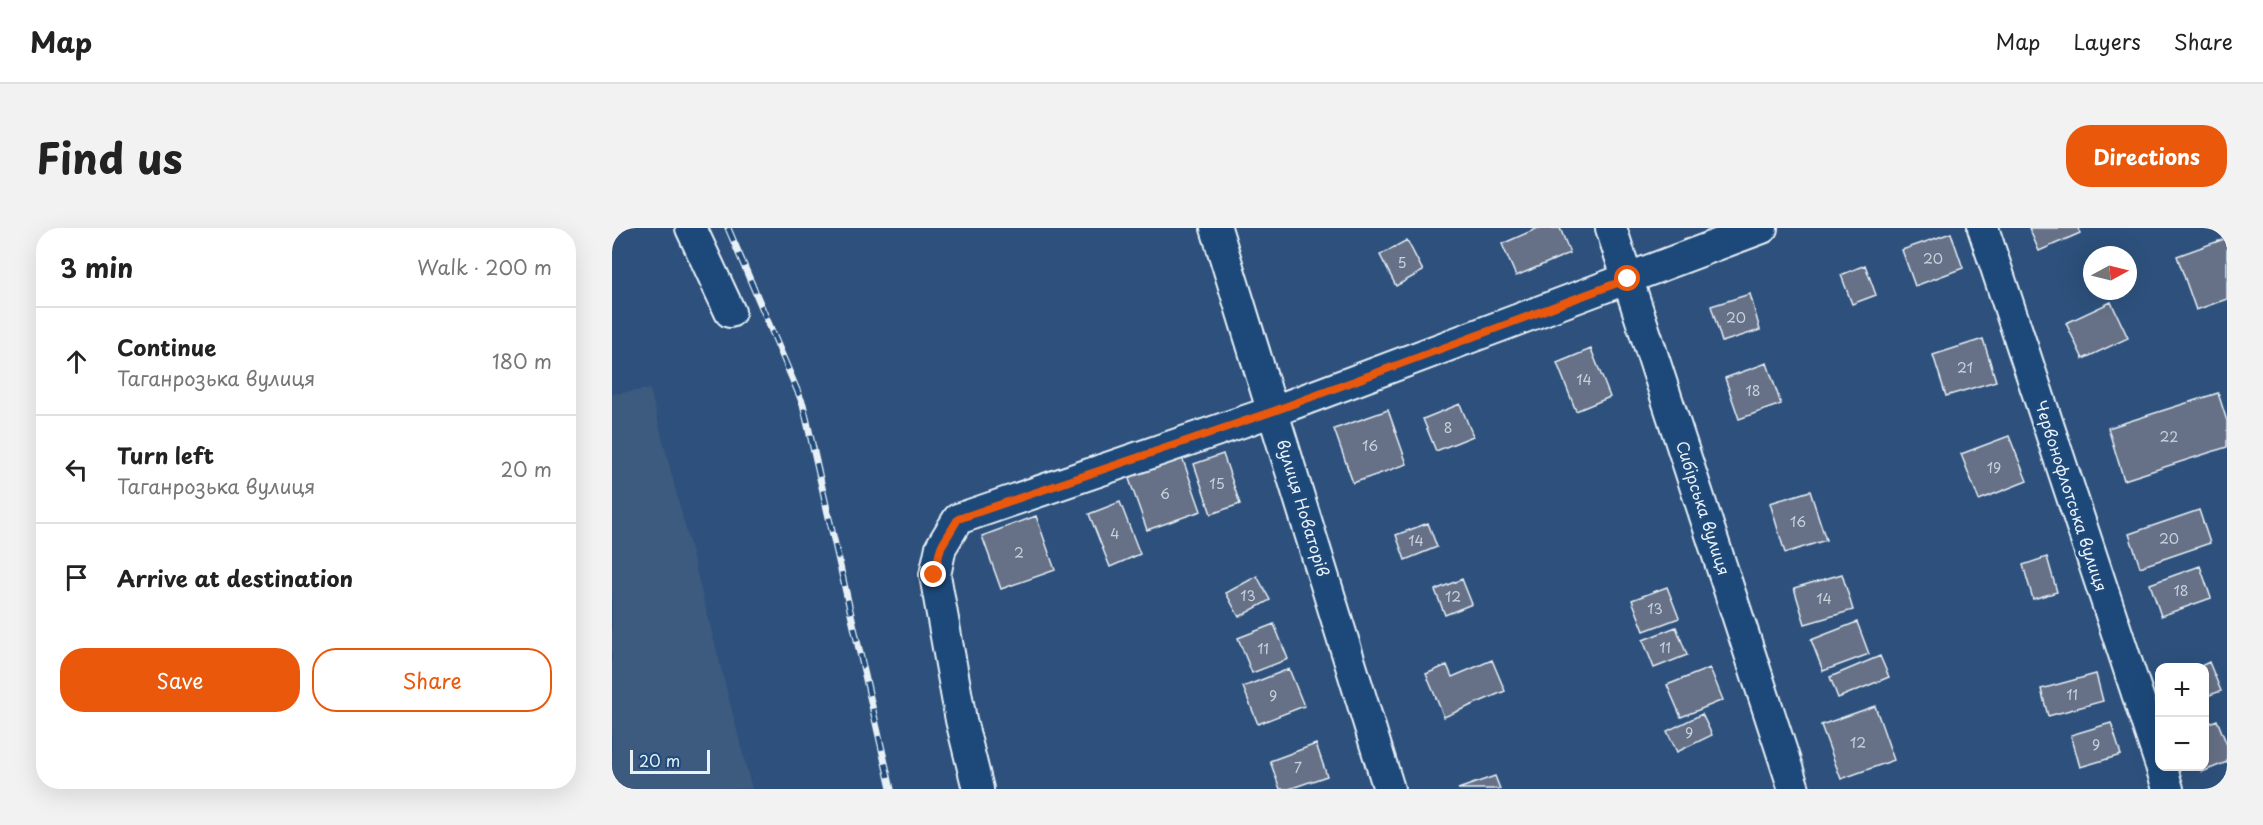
<!DOCTYPE html>
<html lang="en">
<head>
<meta charset="utf-8">
<style>
  :root { --surface:#fff; --page:#f2f2f2; --text:#222; --muted:#767676; --line:#e0e0e0; --accent:#ea580c }
  body { margin:0; font-family:"Playpen Sans",sans-serif; background:var(--page); color:var(--text) }
  .controls { position:absolute; right:18px; bottom:18px; display:grid; overflow:hidden; border-radius:12px; box-shadow:0 6px 24px #0002 }
  .controls button { width:54px; height:54px; display:grid; place-items:center; padding:0; border:0; border-bottom:2px solid var(--line); background:var(--surface); color:var(--text); font:30px sans-serif }
  .compass { position:absolute; left:1471px; top:18px; width:54px; height:54px; border-radius:50%; background:var(--surface); box-shadow:0 6px 24px #0002; rotate:83deg }
  .scale { position:absolute; left:18px; bottom:15px; width:80px; box-sizing:border-box; padding-left:6px; border:3px solid #e8f1f8; border-top:0; font-size:16px; line-height:21px; white-space:nowrap; color:#e8f1f8; -webkit-text-stroke:4px #1f4a7a; paint-order:stroke }
  .stop { position:absolute; width:18px; height:18px; margin:-14px; border:4px solid #ea580c; border-radius:50%; background:#fff }
  .stop.end { background:#ea580c; border-color:#fff; box-shadow:0 2px 6px #0008 }
  .list { margin:0; padding:0; list-style:none }
  h2 { display:flex; justify-content:space-between; align-items:center; height:78px; margin:0; padding:0 24px; font-size:26px }
  h2 small { font-size:20px; font-weight:400; color:var(--muted) }
  .list li { display:grid; grid-template-columns:39px 1fr auto; gap:18px; align-items:center; box-sizing:border-box; height:108px; padding:0 24px; border-top:2px solid var(--line) }
  .list b { display:block; font-size:22px; white-space:nowrap }
  .list p { margin:0; font-size:20px; white-space:nowrap; color:var(--muted) }
  .list em { font-size:20px; font-style:normal; color:var(--muted) }
  .actions { display:flex; gap:12px; padding:18px 24px }
  .actions a { flex:1; padding:14px 0; border:2px solid var(--accent); border-radius:24px; text-align:center; font-size:21px; color:var(--accent) }
  .actions .main { background:var(--accent); color:#fff }
  .icon { flex:none; width:33px; height:33px; fill:none; stroke:currentColor; stroke-width:2; stroke-linecap:round; stroke-linejoin:round }
  .map { position:relative; flex:none; width:1615px; height:561px; overflow:hidden; border-radius:24px }
  header { display:flex; align-items:center; gap:36px; box-sizing:border-box; height:84px; padding:0 30px; background:var(--surface); border-bottom:2px solid var(--line) }
  header strong { font-size:28px }
  nav { display:flex; gap:33px; margin-inline-start:auto; font-size:21px }
  .intro { display:flex; align-items:center; justify-content:space-between; box-sizing:border-box; height:144px; padding:0 36px }
  h1 { margin:0; font-size:42px }
  .button { padding:15px 27px; border-radius:24px; background:var(--accent); color:#fff; font-size:21px; font-weight:700 }
  main { display:flex; gap:36px; padding:0 36px }
  aside { flex:1; background:var(--surface); border-radius:24px; box-shadow:0 6px 24px #0002 }
  .map>svg:first-child { display:block }
  .built { fill:#3e5a7f }
  .building { fill:#666f86; stroke:#e8f1f8; stroke-width:1.5 }
  .lines { fill:none; stroke-linecap:round; stroke-linejoin:round }
  .minor-casing { stroke:#e8f1f8; stroke-width:34 }
  .minor { stroke:#1f4a7a; stroke-width:30 }
  .rail-casing { stroke:#e8f1f8; stroke-width:7 }
  .rail { stroke:#1f4a7a; stroke-width:4.5; stroke-dasharray:14; stroke-linecap:butt }
  .route { stroke:#ea580c; stroke-width:8 }
  .labels { text-anchor:middle; stroke-width:6; stroke-linejoin:round; paint-order:stroke }
  .number-label { font-size:14px; fill:#c8d0dc }
  .street-label { font-size:16px; fill:#e8f1f8; stroke:#1f4a7a }
</style>
</head>
<body>
<header>
<strong>Map</strong>
<nav><a>Map</a><a>Layers</a><a>Share</a></nav>
</header>
<div class="intro"><h1>Find us</h1><a class="button">Directions</a></div>
<main>
<aside>
<h2>3 min<small>Walk · 200 m</small></h2>
<ul class="list">
<li><svg class="icon" aria-label="ahead" viewBox="0 0 24 24"><path d="M12 20V5M6 11l6-6 6 6"/></svg><div><b>Continue</b><p>Таганрозька вулиця</p></div><em>180 m</em></li>
<li><svg class="icon" aria-label="left" viewBox="0 0 24 24"><path d="M17 20v-9H6M10 6l-5 5 5 5"/></svg><div><b>Turn left</b><p>Таганрозька вулиця</p></div><em>20 m</em></li>
<li><svg class="icon" aria-label="arrive" viewBox="0 0 24 24"><path d="M6 21V4h12l-3 4 3 4H6"/></svg><div><b>Arrive at destination</b></div></li>
</ul>
<div class="actions"><a class="main">Save</a><a>Share</a></div>
</aside>
<div class="map">
<svg width="1615" height="561" viewBox="0 0 1615 561">
  <rect width="100%" height="100%" fill="#2d517c"/>
  <filter id="ink" filterUnits="userSpaceOnUse"><feTurbulence type="fractalNoise" baseFrequency=".0167" numOctaves="2"/><feDisplacementMap in="SourceGraphic" scale="12" xChannelSelector="R" yChannelSelector="G"/><feConvolveMatrix kernelMatrix="1 2 1 2 8 2 1 2 1" color-interpolation-filters="sRGB"/></filter>
  <g filter="url(#ink)">
    <path class="built" d="M38 161 140 561H0V166Z"/>
    <path class="building" d="M926 0H948L958 25 904 48 890 16Z
      M1417 0H1466L1468 5 1427 23Z
      M1339 5 1351 40 1303 58 1290 22Z
      M1615 10V71L1584 82 1565 28Z
      M795 12 811 43 784 58 768 27Z
      M1253 37 1264 67 1240 76 1229 47Z
      M1138 66 1148 102 1110 114 1099 78Z
      M1499 74 1516 110 1471 131 1454 95Z
      M1371 111 1384 153 1334 168 1321 127Z
      M979 121 998 169 964 183 945 135Z
      M1155 135 1169 176 1127 191 1113 150Z
      M1606 165 1615 193V219L1512 252 1496 200Z
      M848 176 861 208 824 223 811 191Z
      M776 182 795 236 741 255 722 201Z
      M1397 208 1415 253 1367 272 1349 226Z
      M611 226 628 276 599 286 582 236Z
      M570 229 589 283 535 302 516 248Z
      M1198 263 1214 312 1173 325 1158 275Z
      M508 274 528 326 498 339 477 286Z
      M1587 282 1598 315 1528 339 1517 306Z
      M424 288 443 342 389 361 370 308Z
      M816 295 825 319 793 332 784 307Z
      M1435 329 1445 364 1421 371 1411 337Z
      M1588 338 1599 370 1549 388 1538 356Z
      M1230 346 1241 382 1193 396 1182 360Z
      M645 348 658 372 627 389 614 365Z
      M850 351 860 376 833 387 823 362Z
      M1055 359 1067 390 1032 403 1020 372Z
      M1245 394 1257 426 1211 443 1199 412Z
      M662 396 676 431 640 445 626 410Z
      M1064 399 1075 427 1042 440 1031 412Z
      M1268 428 1277 449 1226 470 1218 449Z
      M880 432 893 463 832 489 814 446 835 437 840 449Z
      M1597 434 1609 463 1592 469V440H1585Z
      M1098 440 1111 472 1069 489 1055 457Z
      M677 441 692 478 646 496 631 459Z
      M1484 446 1491 473 1436 488 1429 461Z
      M1263 478 1282 532 1229 551 1209 497Z
      M1090 486 1100 507 1065 524 1055 503Z
      M1605 492 1615 517V534L1590 544 1588 538H1592V497Z
      M1499 495 1509 527 1468 539 1459 507Z
      M704 516 715 548 677 561H668L658 533Z
      M883 548 888 561H846Z"/>
    <g class="lines">
      <g class="minor-casing">
        <path id="minor" d="M79 0 118 84
          M604 0 777 561
          M999 0 1182 561
          M1371 0 1548 535
          M1549 538 1556 561
          M366 561 349 492 323 347 329 319 346 291 662 183 1150 0"/>
      </g>
      <use href="#minor" class="minor"/>
      <g class="rail-casing">
        <path id="rail" d="M116 0 191 176 279 561"/>
      </g>
      <use href="#rail" class="rail"/>
    </g>
  </g>
  <g class="lines" filter="url(#ink)">
    <path class="route" d="M322 347 329 319 346 291 662 183 1016 51"/>
  </g>
  <g class="labels">
    <g class="number-label">
      <text x="1321" y="36">20</text>
      <text x="790" y="40">5</text>
      <text x="1124" y="95">20</text>
      <text x="1353" y="145">21</text>
      <text x="972" y="157">14</text>
      <text x="1141" y="168">18</text>
      <text x="836" y="205">8</text>
      <text x="1557" y="214">22</text>
      <text x="758" y="223">16</text>
      <text x="1382" y="245">19</text>
      <text x="605" y="261">15</text>
      <text x="553" y="271">6</text>
      <text x="1186" y="299">16</text>
      <text x="503" y="311">4</text>
      <text x="1557" y="316">20</text>
      <text x="804" y="318">14</text>
      <text x="407" y="330">2</text>
      <text x="1569" y="368">18</text>
      <text x="636" y="373">13</text>
      <text x="841" y="374">12</text>
      <text x="1212" y="376">14</text>
      <text x="1043" y="386">13</text>
      <text x="1053" y="425">11</text>
      <text x="651" y="426">11</text>
      <text x="1460" y="472">11</text>
      <text x="661" y="473">9</text>
      <text x="1077" y="510">9</text>
      <text x="1246" y="520">12</text>
      <text x="1484" y="522">9</text>
      <text x="686" y="545">7</text>
    </g>
    <g class="street-label">
      <text transform="translate(1459 268) rotate(72)" y="6">Червонофлотська вулиця</text>
      <text transform="translate(691 280) rotate(73)" y="6">вулиця Новаторів</text>
      <text transform="translate(1091 280) rotate(72)" y="6">Сибірська вулиця</text>
    </g>
  </g>
</svg>
<div class="controls">
<button>+</button>
<button>−</button>
</div>
<svg class="compass" viewBox="-18 -18 36 36"><path d="M0-13l5 13h-10z" fill="#e53935"/><path d="M0 13l5-13h-10z" fill="#767676"/></svg>
<div class="scale">20 m</div>
<div class="stop" style="left:1016px;top:51px"></div>
<div class="stop end" style="left:322px;top:347px"></div>
</div>
</main>
</body>
</html>
